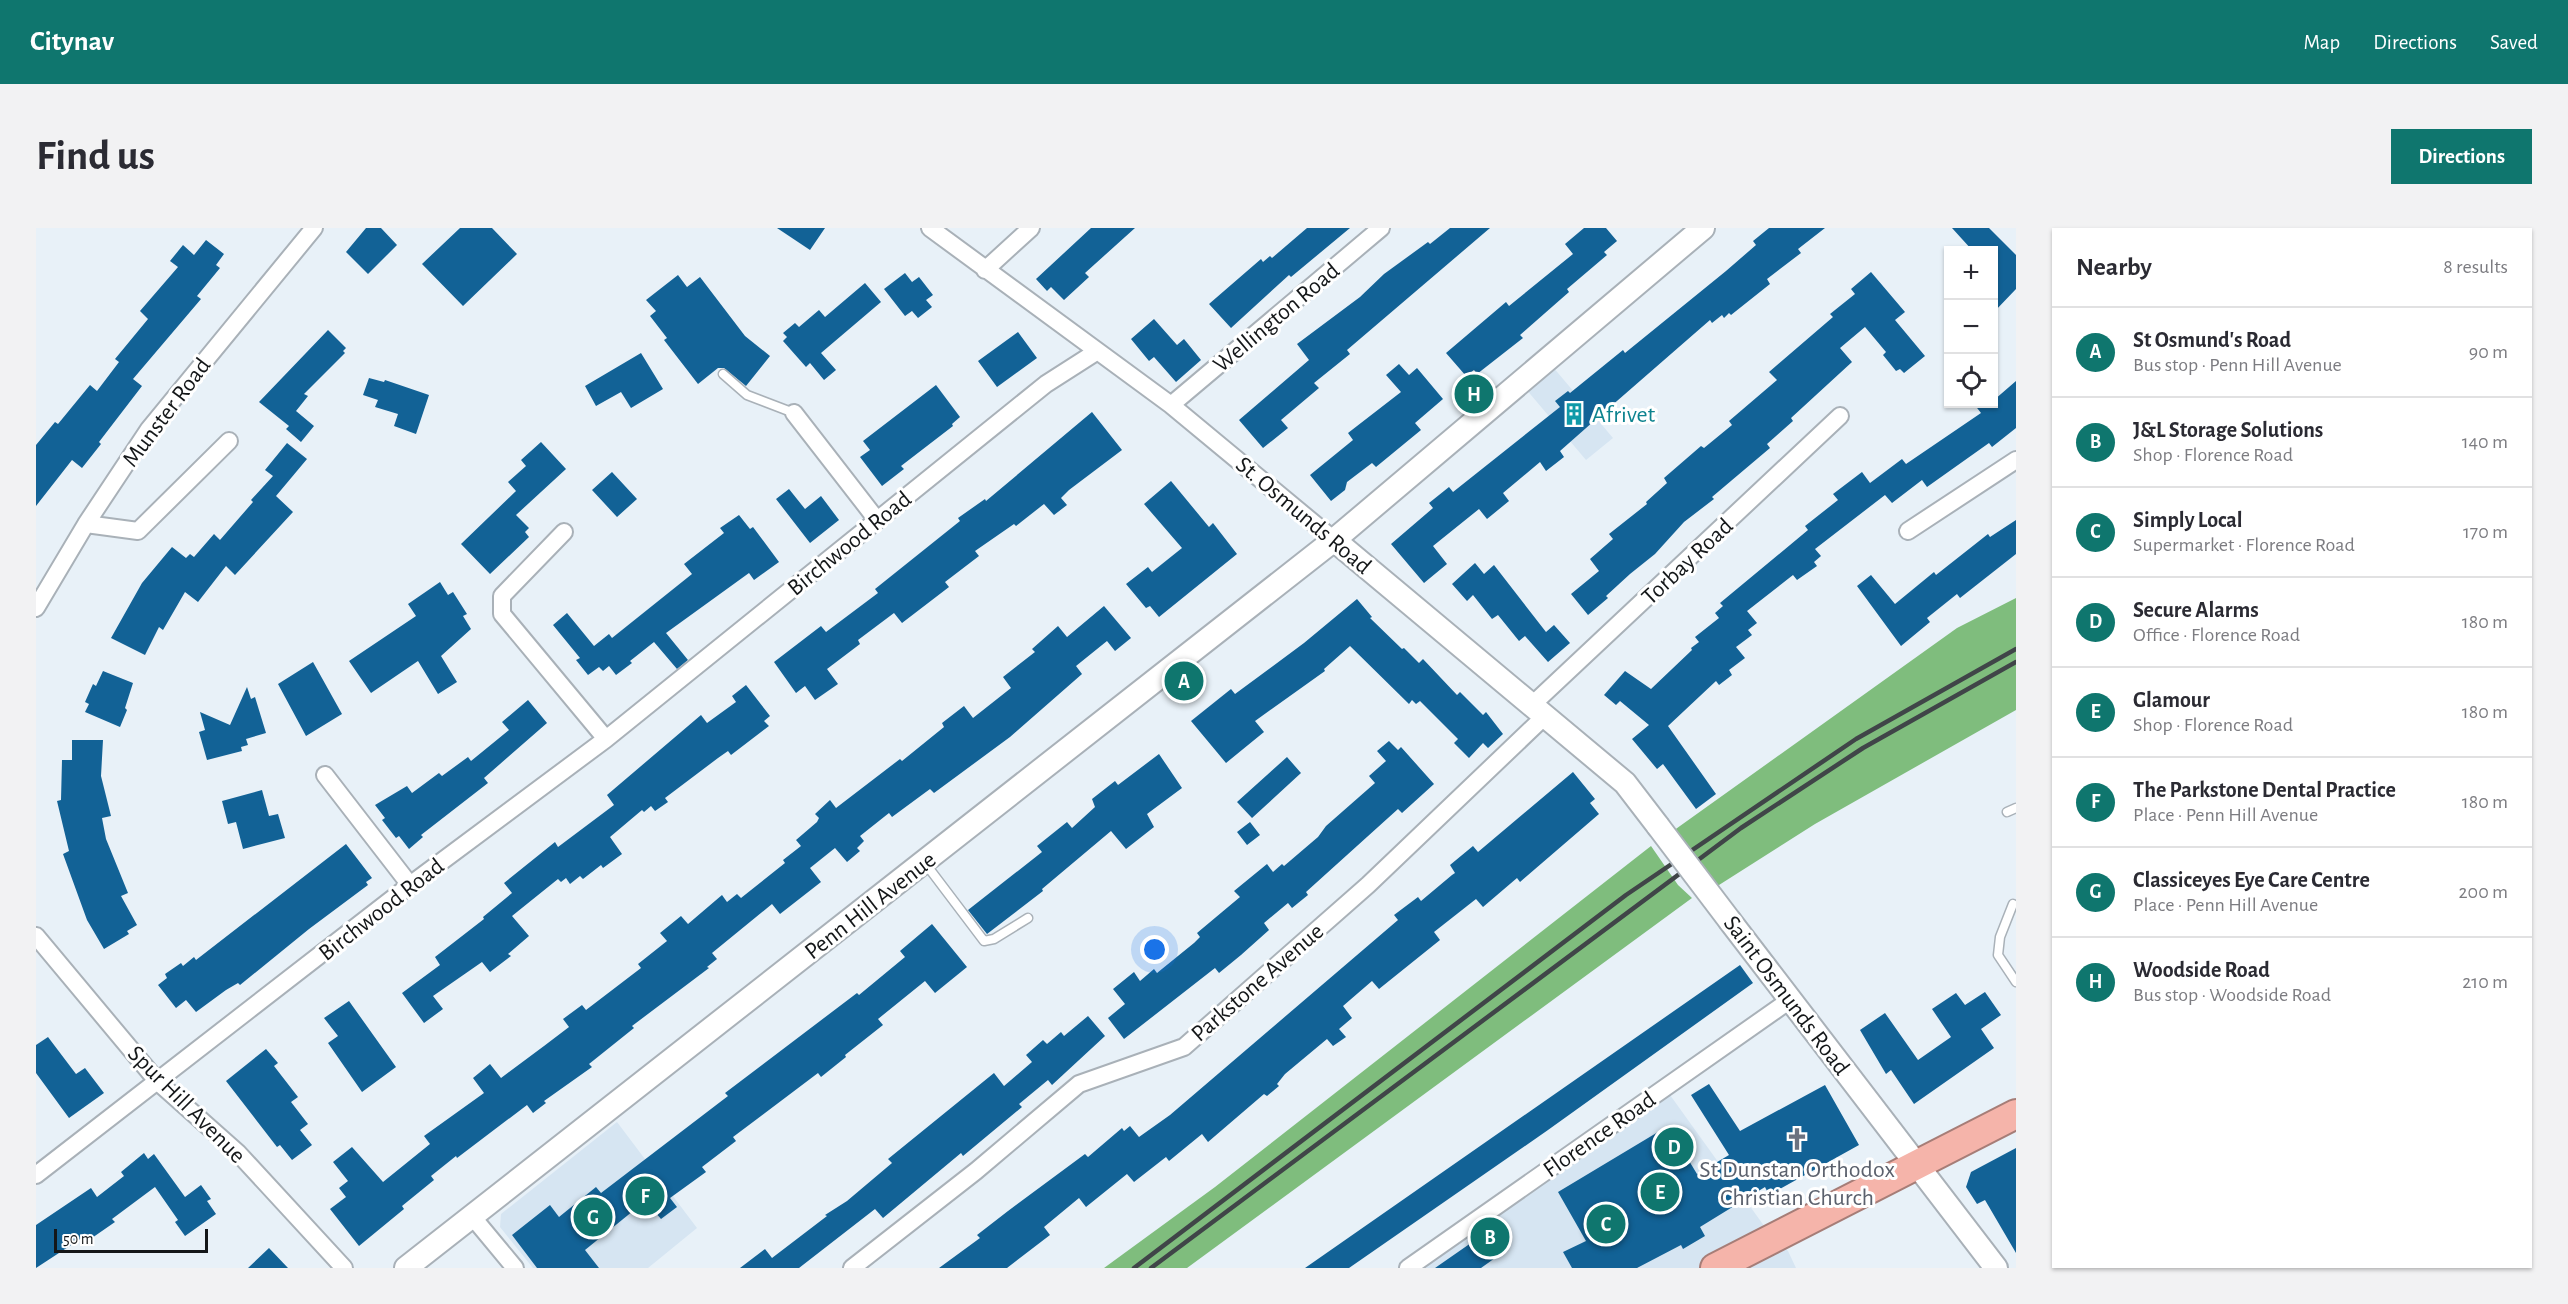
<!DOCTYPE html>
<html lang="en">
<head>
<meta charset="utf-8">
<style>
  :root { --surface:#fff; --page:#f2f2f3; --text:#2b2b33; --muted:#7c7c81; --line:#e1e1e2; --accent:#0f766e }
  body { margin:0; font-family:"Alegreya Sans",sans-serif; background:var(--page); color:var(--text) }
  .controls { position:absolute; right:18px; top:18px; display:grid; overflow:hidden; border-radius:0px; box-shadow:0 2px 4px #0004 }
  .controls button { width:54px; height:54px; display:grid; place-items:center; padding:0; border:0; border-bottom:2px solid var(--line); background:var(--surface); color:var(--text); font:30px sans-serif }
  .scale { position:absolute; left:18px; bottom:15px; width:154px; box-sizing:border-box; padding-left:6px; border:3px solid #141719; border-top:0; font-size:16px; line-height:21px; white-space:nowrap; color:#141719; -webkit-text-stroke:4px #fff; paint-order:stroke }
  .you { position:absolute; left:1119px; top:722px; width:21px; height:21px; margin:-15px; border:4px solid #fff; border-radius:50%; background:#1a73e8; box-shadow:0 0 0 9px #1a73e833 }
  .badge { display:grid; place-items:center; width:39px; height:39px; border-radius:50%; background:var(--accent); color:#fff; font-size:20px; font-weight:700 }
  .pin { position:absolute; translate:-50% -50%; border:3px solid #fff; box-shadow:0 2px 6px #0006 }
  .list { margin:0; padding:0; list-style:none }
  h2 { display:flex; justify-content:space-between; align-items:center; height:78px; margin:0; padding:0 24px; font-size:26px }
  h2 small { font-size:20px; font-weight:400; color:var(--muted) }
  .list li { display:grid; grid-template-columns:39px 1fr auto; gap:18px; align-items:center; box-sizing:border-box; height:90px; padding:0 24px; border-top:2px solid var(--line) }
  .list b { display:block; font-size:22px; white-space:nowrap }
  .list p { margin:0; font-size:20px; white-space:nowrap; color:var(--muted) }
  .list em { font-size:20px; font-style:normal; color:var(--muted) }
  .icon { flex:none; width:33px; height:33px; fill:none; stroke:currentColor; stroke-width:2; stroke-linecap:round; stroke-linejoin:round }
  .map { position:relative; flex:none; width:1980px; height:1040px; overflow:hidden; border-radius:0px }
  header { display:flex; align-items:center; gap:36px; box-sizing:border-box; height:84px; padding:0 30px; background:var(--accent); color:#fff }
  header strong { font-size:28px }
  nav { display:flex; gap:33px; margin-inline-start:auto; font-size:21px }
  .intro { display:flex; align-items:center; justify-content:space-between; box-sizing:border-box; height:144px; padding:0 36px }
  h1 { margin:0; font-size:42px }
  .button { padding:15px 27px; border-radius:0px; background:var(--accent); color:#fff; font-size:21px; font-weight:700 }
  main { display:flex; gap:36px; padding:0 36px }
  aside { flex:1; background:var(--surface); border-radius:0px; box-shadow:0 2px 4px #0004 }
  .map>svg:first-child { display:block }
  .built { fill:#d6e5f2 }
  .forest { fill:#7fbd7d }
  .building { fill:#126296 }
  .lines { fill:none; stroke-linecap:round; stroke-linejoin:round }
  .lane-casing { stroke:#a9b1b8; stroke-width:11 }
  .street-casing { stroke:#a9b1b8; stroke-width:20 }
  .secondary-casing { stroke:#a9b1b8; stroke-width:26 }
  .highway-casing { stroke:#a67d77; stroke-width:32 }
  .lane { stroke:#fff; stroke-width:8 }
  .street { stroke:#fff; stroke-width:16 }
  .secondary { stroke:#fff; stroke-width:22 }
  .highway { stroke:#f5b4aa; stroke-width:28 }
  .rail { stroke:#404548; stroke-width:4.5 }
  .secondary-bridge-casing { stroke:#a9b1b8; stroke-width:26; stroke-linecap:butt }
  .secondary-bridge { stroke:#fff; stroke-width:22 }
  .labels { text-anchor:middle; stroke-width:6; stroke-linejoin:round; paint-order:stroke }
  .street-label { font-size:24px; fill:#141719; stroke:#fff }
  .culture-label { font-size:24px; fill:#0d838f; stroke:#fff; text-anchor:start }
  .worship-label { font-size:24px; fill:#5b616d; stroke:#fff }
</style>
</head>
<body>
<header>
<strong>Citynav</strong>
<nav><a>Map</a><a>Directions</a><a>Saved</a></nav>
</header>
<div class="intro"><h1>Find us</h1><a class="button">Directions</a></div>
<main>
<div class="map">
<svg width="1980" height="1040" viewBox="0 0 1980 1040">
  <rect width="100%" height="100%" fill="#e8f1f8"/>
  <path class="built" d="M1511 132 1577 210 1550 232 1484 154Z
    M1629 860 1731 1002 1752 1023 1760 1040H1385Z
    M581 894 661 1000 612 1040H497L464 999 465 986Z"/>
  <path class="forest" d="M1980 370V482L1779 596 1672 664 1630 608 1921 400Z
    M1615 618 1642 657 1656 670 1151 1040H1068L1179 959Z"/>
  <path class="building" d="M330 0H345L361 17 332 46 310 24Z
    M424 0H456L481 26 427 78 386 36Z
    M741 0H789L774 22Z
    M1055 0H1099L1049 45 1053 49 1028 72 1015 59 1011 63 1000 51Z
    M1271 0H1314L1255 49 1253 47 1195 100 1173 76 1225 31 1227 34 1234 28 1236 30Z
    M1414 0H1454L1311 122 1314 126 1278 155 1283 160 1245 192 1252 200 1227 220 1203 192 1273 132 1261 116 1324 69 1348 46 1392 14 1394 16Z
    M1548 0H1570L1581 13 1568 24 1571 27 1531 61 1533 64 1484 107 1487 110 1441 146 1438 142 1430 148 1410 125 1470 74 1473 78 1537 26 1529 16Z
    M1733 0H1789L1762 21 1765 25 1731 51 1734 56 1695 87 1693 85 1688 90 1686 87 1676 95 1674 92 1558 193 1524 223 1528 229 1510 243 1504 234 1467 265 1473 273 1451 291 1443 281 1397 318 1411 336 1388 355 1355 316 1397 280 1393 275 1413 259 1417 264 1524 179 1519 173 1532 163 1534 165 1587 122 1589 125 1690 43 1720 17 1717 13Z
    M1916 0H1953L1980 27V61L1958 84V22H1936Z
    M170 12 188 26 180 37 184 40 161 68 165 71 97 151 106 158 63 214 65 216 46 240 36 232 0 278V217L19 194 22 196 54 157 61 163 83 134 79 131 112 91 104 83 142 39 134 33 147 17 158 27Z
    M1835 44 1869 84 1859 92 1889 128 1868 145 1864 141 1860 143 1847 127 1850 124 1829 99 1804 120 1816 134 1755 190 1757 193 1731 216 1734 220 1676 269 1678 271 1648 294 1619 326 1594 346 1570 368 1572 370 1552 387 1535 366 1563 343 1554 331 1577 311 1573 306 1611 276 1610 274 1631 255 1628 250 1665 218 1668 220 1696 197 1693 193 1741 152 1733 144 1797 89 1794 86 1819 66 1815 61Z
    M869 45 876 54 883 49 897 67 890 72 896 79 882 90 876 83 869 88 848 61Z
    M642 47 651 59 664 49 709 108 734 128 710 158 688 140H682L662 156 628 112 631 110 614 88 620 83 610 72Z
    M829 55 845 74 785 125 800 142 788 152 774 135 770 139 747 113 751 109 747 105 759 95 763 99 783 82 789 89Z
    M1118 91 1141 117 1148 111 1165 132 1140 154 1118 129 1113 133 1095 111Z
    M292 102 310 120 307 123 309 125 268 166 272 168 260 183 278 198 265 214 250 201 253 198 223 174Z
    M982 104 1001 130 961 159 942 133Z
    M605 125 627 161 595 180 585 164 560 178 549 158Z
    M1363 136 1373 147 1381 140 1407 171 1379 195 1385 202 1340 239 1336 235 1311 254 1309 262 1295 273 1274 247 1317 212 1312 205 1365 164 1350 147Z
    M333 150 348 154 349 152 393 167 380 206 358 198 362 186 339 179 342 172 327 167Z
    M1980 153V200L1956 219 1953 215 1891 259 1886 252 1856 275 1849 267 1779 321 1785 328 1778 334 1781 338 1761 352 1757 347 1711 383 1721 395 1712 402 1716 407 1700 419 1709 430 1693 442 1696 447 1683 457 1680 453 1632 498 1680 566 1660 581 1627 536 1621 541 1596 511 1613 497 1584 473 1580 477 1568 467 1589 443 1615 461 1656 422 1655 420 1663 414 1659 409 1683 390 1679 385 1687 378 1684 375 1772 302 1769 298 1802 272 1797 266 1826 244 1834 255 1866 231 1870 236 1945 185 1938 176H1958V172Z
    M900 157 924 189 916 196 917 198 865 238 868 241 846 258 824 229 834 222 827 213Z
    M1056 184 1086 222 1033 262 1025 270 1031 277 1018 287 1008 276 980 298 978 296 939 323 943 328 909 354 913 359 866 395 858 385 822 412 824 416 791 441 802 456 779 472 769 458 760 465 738 434 785 398 790 404 842 365 839 361 924 293 922 290 949 271 950 273Z
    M505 214 530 241 480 287 493 300 489 304 493 309 454 346 425 316 480 263 472 254 490 238 485 232Z
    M251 215 271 231 240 268 257 284 199 347 190 338 162 374 149 364 127 402 123 399 109 427 75 410 106 355 136 319 150 330 154 326 158 329 178 306 184 312 217 274 215 272 237 248 229 242Z
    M576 244 601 271 581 289 556 262Z
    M1135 253 1173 299 1177 295 1201 326 1123 389 1114 378 1110 380 1090 356 1112 339 1116 344 1146 320 1108 276Z
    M753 261 769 281 785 268 803 292 774 315 740 271Z
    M703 287 714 301 717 299 743 334 718 352 713 345 630 405 652 432 641 441 618 414 594 433 596 435 580 447 573 438 567 443 563 439 552 447 540 432 544 430 517 397 531 385 558 418 573 406 576 410 656 346 648 336 688 305 684 300Z
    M1980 292V326L1924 370 1921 366 1891 390 1894 394 1865 418 1821 358 1835 347 1859 376 1898 344 1900 347 1952 306 1954 309Z
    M1439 335 1448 346 1458 337 1510 404 1518 397 1534 415 1512 434 1489 408 1483 413 1462 387 1456 391 1437 367 1431 373 1416 356Z
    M404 354 412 367 417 364 431 386 427 388 435 401 405 428 421 454 402 466 382 433 335 465 313 433 380 388 372 376Z
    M1321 371 1336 389 1334 390 1366 421 1368 420 1383 435 1387 431 1421 467 1424 464 1447 487 1450 484 1467 506 1452 520 1447 515 1433 530 1418 515 1422 511 1384 473 1380 476 1376 472 1373 476 1314 418 1288 441 1289 443 1219 493 1228 504 1190 535 1155 493 1195 461 1199 466 1268 415Z
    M1068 378 1095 410 1079 423 1071 413 1040 438 1046 446 974 509 898 565 894 561 856 589 853 585 824 608 828 613 821 620 824 623 811 634 799 620 774 640 785 654 744 686 736 676 676 725 681 731 671 739 673 740 596 798 598 800 553 836 556 839 508 873 510 875 497 885 491 877 421 930 420 928 395 948 398 952 366 978 368 981 323 1018 294 981 310 969 303 960 312 953 297 934 316 919 347 954 394 916 388 908 448 865 437 850 454 836 465 850 508 818 533 799 527 791 546 777 550 782 605 740 602 736 631 713 624 705 645 688 652 696 686 667 691 674 701 666 705 670 749 635 747 632 765 618 760 612 781 594 783 590 779 586 794 572 800 580 864 531 866 533 908 499 906 495 928 478 937 490 975 460 967 449 999 424 996 421 1022 398 1031 409Z
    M277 434 306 486 270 508 242 456Z
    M67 443 97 455 89 480 91 482 84 499 49 484 53 476 49 474 57 456 60 458Z
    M710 457 734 488 728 493 733 498 695 527 692 523 682 530 629 570 632 574 619 583 615 578 608 584 606 582 574 609 586 626 567 640 565 637 547 651 544 648 534 656 530 650 525 654 522 651 476 688 493 708 472 726 475 728 454 744 446 734 397 768 407 781 388 795 366 765 404 737 399 729 448 691 447 689 476 665 468 655 519 614 522 619 578 577 571 567 665 487 671 495 700 474 696 468Z
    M211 459 215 471 219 469 230 505 210 511 212 517 205 519 206 523 171 532 163 504 169 502 164 484 194 497Z
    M492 472 511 495 448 550 452 555 385 607 387 609 373 621 363 608 360 610 346 592 349 590 339 577 371 558 376 565 403 545 406 548 432 529 435 533 473 502 466 494Z
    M36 512H67L65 548 75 588 66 590 70 611 92 665 85 668 101 697 91 703 93 706 68 721 51 692 27 626 33 623 21 573 25 572 26 532H36Z
    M1353 513 1362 522 1365 519 1398 556 1366 585 1362 581 1270 664 1272 667 1256 680 1252 675 1228 695 1233 702 1205 727 1183 745 1179 740 1088 811 1072 790 1089 776 1077 761 1098 744 1104 753 1118 741 1121 745 1158 715 1164 709 1161 705 1204 669 1198 663 1231 636 1237 644 1246 636 1248 638 1282 609 1290 598 1339 555 1333 548 1350 533 1341 523Z
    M1123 526 1146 560 1111 586 1118 599 1090 621 1075 603 1006 661 1007 663 951 706 932 682 1006 624 1001 618 1031 594 1036 600 1059 579 1056 571 1079 553 1082 557Z
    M1251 529 1265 545 1216 590 1201 574Z
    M1537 544 1559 571 1554 575 1563 586 1484 654 1481 650 1447 679 1440 671 1398 704 1404 712 1343 761 1336 753 1307 778 1316 790 1303 801 1310 809 1297 818 1291 811 1249 846 1241 856 1243 858 1231 868 1228 866 1172 914 1166 906 1133 933 1130 929 1098 954 1091 946 1050 979 1043 970 1008 999 1014 1007 971 1040H903L944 1010 941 1007 972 983 1049 926 1052 929 1086 900 1088 903 1094 898 1103 909 1134 887 1362 692 1358 687 1382 669 1385 673 1416 647 1419 645 1414 637 1437 618 1442 624Z
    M226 562 233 588 242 586 249 610 207 621 200 594 192 596 186 573Z
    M1214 594 1224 607 1211 617 1201 604Z
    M310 616 336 650 330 654 332 657 273 701 204 757 202 755 190 762 160 784 150 772 140 780 122 757 131 750 129 746 145 735 147 738 158 729 160 732Z
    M896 696 931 739 899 765 889 753 842 791 847 797 809 827 810 829 785 849 782 845 697 909 700 913 666 939 670 944 634 970 641 979 625 991 619 984 611 990 605 982 599 986 597 983 549 1022 563 1040H501L476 1007 514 977 523 989 560 959 565 965 692 868 689 865 821 765 823 767 869 729 864 723Z
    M1704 737 1717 755 1512 902 1313 1040H1269Z
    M1949 764 1965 787 1945 801 1958 820 1878 876 1855 842 1850 846 1824 802 1849 785 1882 832 1915 809 1896 781 1920 765 1929 777Z
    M313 773 360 839 326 864 292 815 302 808 288 790Z
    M1052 788 1069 808 1016 857 1012 852 983 876 986 879 927 928 925 925 847 990 839 981 763 1040H704L729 1021 736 1030 791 988 789 987 811 973 856 935 852 931 958 845 968 858 996 834 990 827 1007 812 1011 816 1025 804 1028 808Z
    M12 809 40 846 49 840 68 865 33 890 0 845V817Z
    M230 821 242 835 238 838 262 869 255 874 272 896 264 902 276 917 256 932 244 917 241 919 190 853Z
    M1673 856 1704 903 1789 857 1823 917 1733 967 1729 959 1664 999 1669 1008 1647 1021 1645 1017 1601 1040H1536L1527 1024 1550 1013 1522 964 1632 898 1661 946 1693 927 1655 867Z
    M1980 920V1025L1949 972 1941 976 1930 959 1935 944Z
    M108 925 112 931 118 926 149 969 165 957 175 971 171 973 180 986 149 1008 139 994 142 992 119 959 76 991 79 994 53 1012 49 1008 0 1040V997L55 960 61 969 88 948 85 944Z
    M1458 999 1473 1020 1445 1040H1399Z
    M233 1020 252 1040H212Z"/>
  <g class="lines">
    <g class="lane-casing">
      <path id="lane" d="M687 146 711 167 758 185
        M1971 584 1980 580
        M889 635 948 713 958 711 992 690
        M1977 676 1964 709 1962 727 1980 754"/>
    </g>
    <g class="street-casing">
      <path id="street" d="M894 0 1135 177 1298 312
        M949 42 995 0
        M1135 177 1345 0
        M758 185 841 292
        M50 296 102 303 193 213
        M1872 303 1980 232
        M528 304 466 368V386L570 511
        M0 380 50 296 113 201 278 0
        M1496 477 1804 188
        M289 547 374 657
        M0 708 122 854 202 925 308 1040
        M0 947 374 657 570 511 1010 156 1060 124
        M435 987 479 1040
        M816 1040 940 943 1043 856 1148 819 1332 657 1509 488
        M1372 1040 1754 772"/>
    </g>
    <g class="secondary-casing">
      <path id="secondary" d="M1298 312 1589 555 1622 598
        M1694 693 1960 1040
        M370 1040 1298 312 1667 0"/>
    </g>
    <g class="highway-casing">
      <path id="highway" d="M1679 1040 1980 886"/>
    </g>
    <use href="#lane" class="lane"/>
    <use href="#street" class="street"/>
    <use href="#secondary" class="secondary"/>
    <use href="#highway" class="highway"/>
    <path class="rail" d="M1098 1040 1590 667 1820 511 1980 421
      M1115 1040 1705 600 1827 520 1980 434"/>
    <g class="secondary-bridge-casing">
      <path id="secondary-bridge" d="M1622 598 1694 693"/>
    </g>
    <use href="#secondary-bridge" class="secondary-bridge"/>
  </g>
  <defs>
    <g id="building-bare" transform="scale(1.8)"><path d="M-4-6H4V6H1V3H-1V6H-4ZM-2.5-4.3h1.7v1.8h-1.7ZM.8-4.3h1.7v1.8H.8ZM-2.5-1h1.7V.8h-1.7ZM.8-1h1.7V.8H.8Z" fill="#0f9aa8" stroke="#fff" stroke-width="2.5" paint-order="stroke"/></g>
    <g id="church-bare" transform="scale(1.8)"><path d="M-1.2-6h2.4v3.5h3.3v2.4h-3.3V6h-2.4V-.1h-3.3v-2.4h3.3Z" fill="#6b7280" stroke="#fff" stroke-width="2.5" paint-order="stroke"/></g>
  </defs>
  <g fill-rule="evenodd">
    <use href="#building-bare" x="1538" y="186"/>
    <use href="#church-bare" x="1761" y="911"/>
  </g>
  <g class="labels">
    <g class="street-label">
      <text transform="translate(1240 89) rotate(-40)" y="8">Wellington Road</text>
      <text transform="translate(130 184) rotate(-53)" y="8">Munster Road</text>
      <text transform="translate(1268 287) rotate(40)" y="8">St. Osmunds Road</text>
      <text transform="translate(813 315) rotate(-39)" y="8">Birchwood Road</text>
      <text transform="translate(1651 333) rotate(-43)" y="8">Torbay Road</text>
      <text transform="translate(834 677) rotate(-38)" y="8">Penn Hill Avenue</text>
      <text transform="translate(345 681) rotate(-38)" y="8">Birchwood Road</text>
      <text transform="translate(1221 754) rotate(-41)" y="8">Parkstone Avenue</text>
      <text transform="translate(1751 767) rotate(53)" y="8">Saint Osmunds Road</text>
      <text transform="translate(151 876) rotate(45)" y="8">Spur Hill Avenue</text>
      <text transform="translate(1563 906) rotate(-35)" y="8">Florence Road</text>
    </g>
    <g class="culture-label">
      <text x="1556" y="194">Afrivet</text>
    </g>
    <g class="worship-label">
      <text x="1761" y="949">St Dunstan Orthodox<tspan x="1761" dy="28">Christian Church</tspan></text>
    </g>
  </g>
</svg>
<div class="controls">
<button>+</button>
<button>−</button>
<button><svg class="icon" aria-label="locate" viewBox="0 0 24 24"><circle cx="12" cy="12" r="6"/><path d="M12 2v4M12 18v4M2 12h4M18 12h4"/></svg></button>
</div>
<div class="scale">50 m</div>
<div class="you"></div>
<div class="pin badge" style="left:1148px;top:453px">A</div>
<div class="pin badge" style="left:1454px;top:1009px">B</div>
<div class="pin badge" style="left:1570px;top:996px">C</div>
<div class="pin badge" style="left:1638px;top:919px">D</div>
<div class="pin badge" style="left:1624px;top:964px">E</div>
<div class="pin badge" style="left:609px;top:968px">F</div>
<div class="pin badge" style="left:557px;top:989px">G</div>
<div class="pin badge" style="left:1438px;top:166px">H</div>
</div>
<aside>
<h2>Nearby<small>8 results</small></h2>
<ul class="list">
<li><span class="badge">A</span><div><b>St Osmund's Road</b><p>Bus stop · Penn Hill Avenue</p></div><em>90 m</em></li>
<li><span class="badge">B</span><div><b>J&amp;L Storage Solutions</b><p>Shop · Florence Road</p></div><em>140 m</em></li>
<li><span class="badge">C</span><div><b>Simply Local</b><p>Supermarket · Florence Road</p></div><em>170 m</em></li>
<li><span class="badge">D</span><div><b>Secure Alarms</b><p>Office · Florence Road</p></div><em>180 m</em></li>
<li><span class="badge">E</span><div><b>Glamour</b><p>Shop · Florence Road</p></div><em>180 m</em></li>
<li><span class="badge">F</span><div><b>The Parkstone Dental Practice</b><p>Place · Penn Hill Avenue</p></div><em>180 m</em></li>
<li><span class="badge">G</span><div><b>Classiceyes Eye Care Centre</b><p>Place · Penn Hill Avenue</p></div><em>200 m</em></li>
<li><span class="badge">H</span><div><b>Woodside Road</b><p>Bus stop · Woodside Road</p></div><em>210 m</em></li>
</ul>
</aside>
</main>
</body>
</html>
